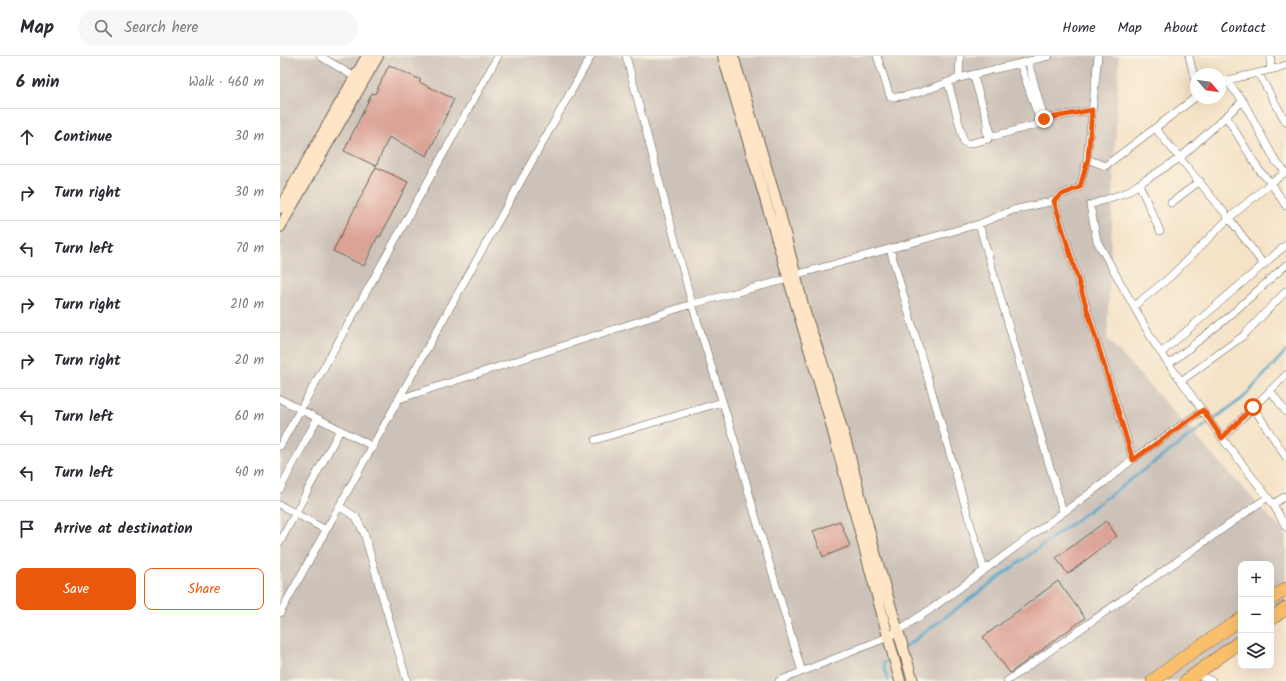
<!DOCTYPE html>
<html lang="en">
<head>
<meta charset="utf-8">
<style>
  :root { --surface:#fff; --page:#f7f7f7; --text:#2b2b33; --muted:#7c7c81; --line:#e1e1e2; --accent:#ea580c }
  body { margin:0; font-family:Kalam,sans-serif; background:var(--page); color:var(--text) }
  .controls { position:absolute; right:12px; bottom:12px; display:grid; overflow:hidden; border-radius:8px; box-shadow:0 4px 16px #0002 }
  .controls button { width:36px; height:36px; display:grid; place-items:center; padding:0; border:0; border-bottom:1px solid var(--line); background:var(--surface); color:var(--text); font:20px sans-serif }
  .compass { position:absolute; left:910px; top:12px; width:36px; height:36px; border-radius:50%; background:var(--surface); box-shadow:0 4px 16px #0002; rotate:119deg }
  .stop { position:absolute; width:12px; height:12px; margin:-9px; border:3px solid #ea580c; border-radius:50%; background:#fff }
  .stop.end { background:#ea580c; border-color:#fff; box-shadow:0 1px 4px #0008 }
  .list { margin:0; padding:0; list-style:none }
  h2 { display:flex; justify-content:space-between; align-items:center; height:52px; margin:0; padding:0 16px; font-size:17px }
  h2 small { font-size:13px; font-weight:400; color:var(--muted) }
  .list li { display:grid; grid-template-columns:26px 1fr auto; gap:12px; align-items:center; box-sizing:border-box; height:56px; padding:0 16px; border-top:1px solid var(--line) }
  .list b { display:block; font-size:15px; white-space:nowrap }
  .list em { font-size:13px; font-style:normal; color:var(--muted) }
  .actions { display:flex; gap:8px; padding:12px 16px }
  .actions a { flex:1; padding:9px 0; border:1px solid var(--accent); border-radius:8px; text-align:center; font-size:14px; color:var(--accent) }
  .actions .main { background:var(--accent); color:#fff }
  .icon { flex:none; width:22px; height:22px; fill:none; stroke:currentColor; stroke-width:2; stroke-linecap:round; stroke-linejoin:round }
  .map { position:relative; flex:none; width:1006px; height:625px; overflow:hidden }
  header { display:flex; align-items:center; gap:24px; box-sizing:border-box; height:56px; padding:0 20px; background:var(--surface); border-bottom:1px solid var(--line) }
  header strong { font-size:19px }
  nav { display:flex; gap:22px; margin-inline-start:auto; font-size:14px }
  .search { width:280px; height:36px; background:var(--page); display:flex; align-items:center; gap:10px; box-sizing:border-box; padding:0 14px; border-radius:22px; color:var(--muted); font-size:15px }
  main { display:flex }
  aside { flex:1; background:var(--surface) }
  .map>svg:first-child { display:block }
  .industrial { fill:#cdc2b9 }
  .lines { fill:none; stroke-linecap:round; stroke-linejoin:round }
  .stream { stroke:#4da5ca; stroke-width:2.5 }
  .building { fill:#dba296 }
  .street-casing { stroke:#686258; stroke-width:8 }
  .secondary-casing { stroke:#686258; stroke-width:12 }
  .highway-casing { stroke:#686258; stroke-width:14 }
  .street { stroke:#fff; stroke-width:7 }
  .secondary { stroke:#fde5c5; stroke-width:10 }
  .highway { stroke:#f9bf6d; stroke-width:13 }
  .route { stroke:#ea580c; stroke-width:5 }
</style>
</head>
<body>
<header>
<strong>Map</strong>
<div class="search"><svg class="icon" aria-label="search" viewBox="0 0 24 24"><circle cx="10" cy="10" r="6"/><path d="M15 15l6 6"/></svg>Search here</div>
<nav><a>Home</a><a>Map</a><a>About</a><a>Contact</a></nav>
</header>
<main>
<aside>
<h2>6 min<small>Walk · 460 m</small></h2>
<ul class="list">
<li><svg class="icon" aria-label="ahead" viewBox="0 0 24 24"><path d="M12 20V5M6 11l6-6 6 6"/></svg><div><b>Continue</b></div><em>30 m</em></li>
<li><svg class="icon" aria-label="right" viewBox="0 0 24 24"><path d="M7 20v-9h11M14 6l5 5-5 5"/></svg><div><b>Turn right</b></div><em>30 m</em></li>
<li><svg class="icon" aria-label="left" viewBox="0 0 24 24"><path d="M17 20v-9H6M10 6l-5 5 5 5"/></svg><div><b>Turn left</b></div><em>70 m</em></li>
<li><svg class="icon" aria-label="right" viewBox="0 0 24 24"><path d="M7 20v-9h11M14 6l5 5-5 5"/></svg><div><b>Turn right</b></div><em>210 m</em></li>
<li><svg class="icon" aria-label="right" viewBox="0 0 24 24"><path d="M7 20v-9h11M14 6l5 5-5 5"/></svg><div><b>Turn right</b></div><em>20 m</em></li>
<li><svg class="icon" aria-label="left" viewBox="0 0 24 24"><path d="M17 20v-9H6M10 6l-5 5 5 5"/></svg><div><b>Turn left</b></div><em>60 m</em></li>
<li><svg class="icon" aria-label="left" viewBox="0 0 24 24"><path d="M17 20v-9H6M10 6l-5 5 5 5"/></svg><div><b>Turn left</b></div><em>40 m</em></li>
<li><svg class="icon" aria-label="arrive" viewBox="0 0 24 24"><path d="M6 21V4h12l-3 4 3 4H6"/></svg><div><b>Arrive at destination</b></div></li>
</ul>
<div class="actions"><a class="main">Save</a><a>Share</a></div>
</aside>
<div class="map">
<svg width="1006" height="625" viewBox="0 0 1006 625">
  <rect width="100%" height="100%" fill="#fcf5e5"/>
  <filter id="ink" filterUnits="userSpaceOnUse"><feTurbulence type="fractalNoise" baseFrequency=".025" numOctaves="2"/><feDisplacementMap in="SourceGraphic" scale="8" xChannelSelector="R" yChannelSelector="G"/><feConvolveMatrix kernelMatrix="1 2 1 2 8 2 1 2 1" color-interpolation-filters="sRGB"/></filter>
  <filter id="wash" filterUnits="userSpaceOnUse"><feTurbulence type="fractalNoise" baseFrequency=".012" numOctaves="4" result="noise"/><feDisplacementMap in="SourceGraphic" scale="16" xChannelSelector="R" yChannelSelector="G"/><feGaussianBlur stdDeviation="0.9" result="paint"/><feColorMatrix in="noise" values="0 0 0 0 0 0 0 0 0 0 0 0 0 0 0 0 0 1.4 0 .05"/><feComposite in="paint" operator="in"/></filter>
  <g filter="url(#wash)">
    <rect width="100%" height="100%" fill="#f5e3c8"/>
    <path class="industrial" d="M0 0H839L827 283 1006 479V558L991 570V508H961V592L917 625H0Z"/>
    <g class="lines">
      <path class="stream" d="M625 591 876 405 963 342 1006 295
        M608 625 603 607 612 601"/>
    </g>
    <g id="blocks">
      <path class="building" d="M109 9 141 24 139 26 174 43 147 100 109 81 96 110 64 95 92 37 95 38Z
        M96 111 128 126 100 181 98 180 84 210 53 195Z
        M560 465 570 490 543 501 533 475Z
        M826 465 837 480 788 518 776 502Z
        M778 525 805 562 730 617 703 581Z"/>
    </g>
  </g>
  <g filter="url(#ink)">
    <use href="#blocks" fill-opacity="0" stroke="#686258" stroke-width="1"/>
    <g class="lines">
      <g class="street-casing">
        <path id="street" d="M40 0 78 23
          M597 0 610 40C626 44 663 28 679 22
          M680 0 679 22 769 0
          M818 0 807 103 825 110 916 41
          M909 0 916 29
          M748 5 764 63 812 54
          M990 14 991 0
          M978 17 1006 66
          M693 18 711 77 714 80 759 68 760 66 740 7
          M668 26 684 86 688 88 708 83 706 73
          M940 26 998 12 1006 9
          M963 45 996 106 1006 116
          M946 60 979 114 991 127 1006 116
          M875 72 949 162 984 209
          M807 103 800 131 781 139 774 145 853 403
          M859 128 900 102 963 45 946 24
          M891 147 920 125
          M699 168 783 456
          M880 175 859 128 847 136 810 149 817 185 876 290 942 382
          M610 193 704 514
          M515 219 699 168 733 154 774 145
          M508 223 412 248 455 386 473 452 522 616
          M854 250 890 221 949 162 991 127 1006 150
          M881 297 1006 189
          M889 308 946 263 1006 209
          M1006 319 942 382 993 448 1006 471
          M901 325 963 280 1006 235
          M990 334 1006 356
          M0 343 92 390
          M119 343 412 248 346 0
          M973 351 1006 401
          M315 384 442 346
          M0 390 218 0
          M0 433 37 363
          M993 448 1006 440
          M0 449 46 474
          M59 450 76 461 84 477 127 625
          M0 486 60 374
          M0 557 127 328 311 0
          M916 618 932 625
          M499 625 608 581 651 553 825 426 853 403 923 354
          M727 625 988 441"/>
      </g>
      <g class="secondary-casing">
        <path id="secondary" d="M443 0 548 357 620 625
          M453 0 499 154 525 257 542 306 568 393 598 508 633 625
          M0 152 87 0
          M0 171 98 0"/>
      </g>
      <g class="highway-casing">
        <path id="highway" d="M991 543 1006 533
          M991 563 1006 552
          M873 625 903 602 961 563
          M906 625 961 585"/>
      </g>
      <use href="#street" class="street"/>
      <use href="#secondary" class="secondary"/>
      <use href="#highway" class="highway"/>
    </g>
  </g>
  <g class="lines" filter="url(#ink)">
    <path class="route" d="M764 63 812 54 808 103 800 131 781 139 774 145 853 404 923 354 942 382 973 351"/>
  </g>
</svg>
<div class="controls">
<button>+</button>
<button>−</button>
<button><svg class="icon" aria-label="layers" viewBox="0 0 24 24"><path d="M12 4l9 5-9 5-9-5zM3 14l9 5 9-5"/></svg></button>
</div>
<svg class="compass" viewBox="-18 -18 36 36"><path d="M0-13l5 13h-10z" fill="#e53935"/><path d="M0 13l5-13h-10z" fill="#7c7c81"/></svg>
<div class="stop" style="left:973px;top:351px"></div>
<div class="stop end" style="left:764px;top:63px"></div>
</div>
</main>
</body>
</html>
